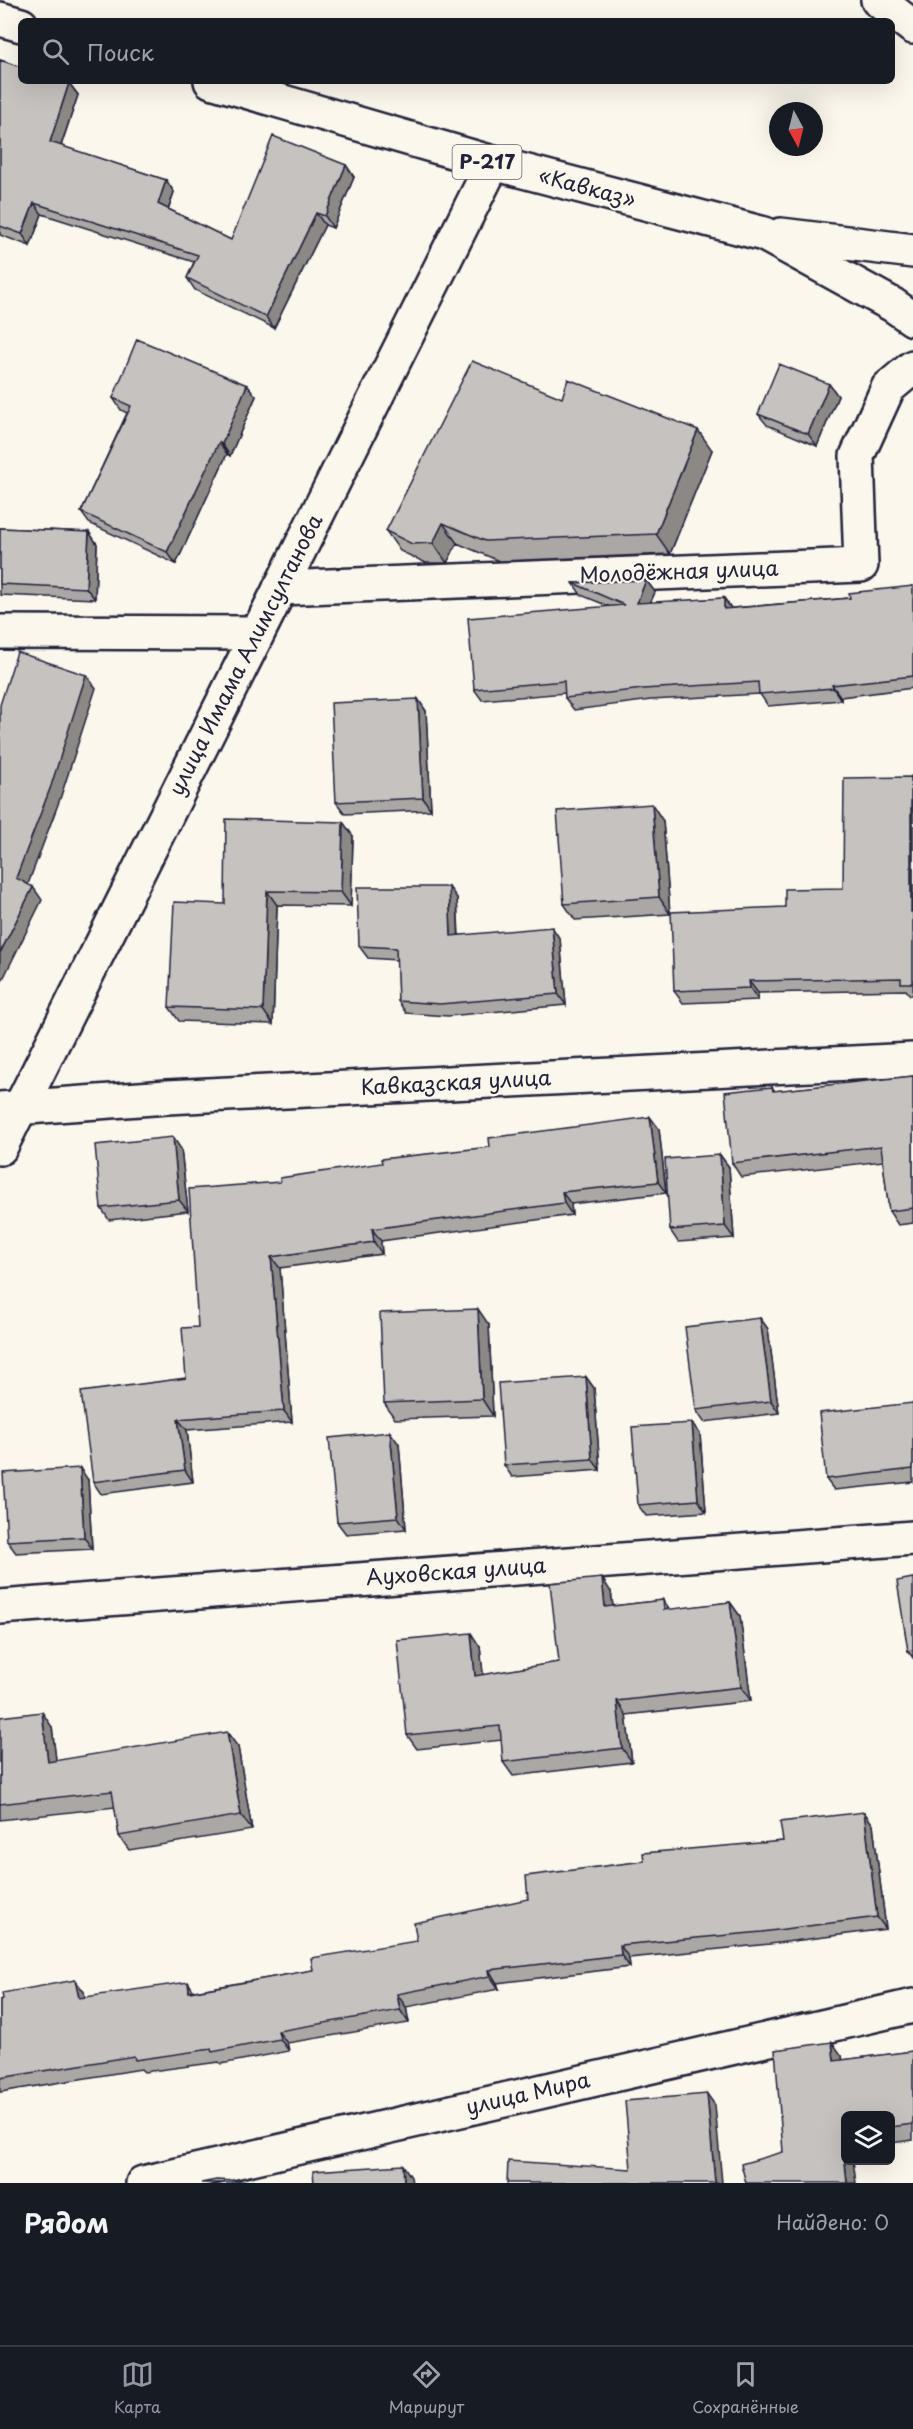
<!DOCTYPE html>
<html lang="ru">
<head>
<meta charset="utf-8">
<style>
  :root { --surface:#171b24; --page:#242831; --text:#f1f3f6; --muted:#9ea1a6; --line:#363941; --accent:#9495a2 }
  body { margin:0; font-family:"Playpen Sans",sans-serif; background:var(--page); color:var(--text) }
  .controls { position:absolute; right:18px; bottom:18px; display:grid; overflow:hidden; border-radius:9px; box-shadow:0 6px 24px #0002 }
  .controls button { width:54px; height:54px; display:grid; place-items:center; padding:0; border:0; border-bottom:2px solid var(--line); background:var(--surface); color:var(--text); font:30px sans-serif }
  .compass { position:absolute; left:769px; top:102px; width:54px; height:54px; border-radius:50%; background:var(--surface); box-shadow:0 6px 24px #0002; rotate:173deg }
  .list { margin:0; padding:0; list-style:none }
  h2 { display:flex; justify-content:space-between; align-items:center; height:78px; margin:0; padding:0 24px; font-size:26px }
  h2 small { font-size:20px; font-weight:400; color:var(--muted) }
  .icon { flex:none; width:33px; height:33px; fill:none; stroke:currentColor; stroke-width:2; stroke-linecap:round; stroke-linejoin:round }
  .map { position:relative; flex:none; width:913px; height:2183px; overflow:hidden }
  .search { position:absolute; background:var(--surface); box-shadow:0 6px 24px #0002; left:18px; right:18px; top:18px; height:66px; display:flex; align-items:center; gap:15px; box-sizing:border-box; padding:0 21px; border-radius:9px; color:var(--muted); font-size:22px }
  .sheet { height:162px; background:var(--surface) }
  nav { display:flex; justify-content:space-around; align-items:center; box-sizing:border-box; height:84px; border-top:2px solid var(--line); background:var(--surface); font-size:16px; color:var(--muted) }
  nav a { display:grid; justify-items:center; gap:3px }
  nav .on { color:var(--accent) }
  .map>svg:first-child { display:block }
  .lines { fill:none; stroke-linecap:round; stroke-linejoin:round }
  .minor-casing { stroke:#22223b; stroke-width:38 }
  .major-casing { stroke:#22223b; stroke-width:38 }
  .highway-casing { stroke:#22223b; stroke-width:38 }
  .minor { stroke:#fbf7ec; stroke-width:33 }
  .major { stroke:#fbf7ec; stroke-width:33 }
  .highway { stroke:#fbf7ec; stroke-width:33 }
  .wall { fill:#aaa7a5; stroke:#22223b; stroke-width:1.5 }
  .shaded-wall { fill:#8b8886; stroke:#22223b; stroke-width:1.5 }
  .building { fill:#c6c2c0; stroke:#22223b; stroke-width:1.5 }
  .labels { text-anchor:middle; stroke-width:4.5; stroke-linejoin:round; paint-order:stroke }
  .shield { fill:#fbf7ec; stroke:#636270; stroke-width:1.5 }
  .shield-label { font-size:20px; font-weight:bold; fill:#22223b }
  .street-label { font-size:21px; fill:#22223b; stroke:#fbf7ec }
</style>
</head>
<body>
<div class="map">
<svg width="913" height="2183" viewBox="0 0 913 2183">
  <rect width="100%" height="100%" fill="#fbf7ec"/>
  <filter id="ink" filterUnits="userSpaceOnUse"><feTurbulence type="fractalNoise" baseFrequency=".0167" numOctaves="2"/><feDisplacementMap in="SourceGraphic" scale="12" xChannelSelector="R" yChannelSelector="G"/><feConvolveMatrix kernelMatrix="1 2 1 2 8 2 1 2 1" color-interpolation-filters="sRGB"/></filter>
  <g filter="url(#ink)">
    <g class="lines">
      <g class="minor-casing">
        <path id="minor" d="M280 588 861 565 857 456 888 388 913 367
          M0 632 257 633
          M0 1109 167 1097 913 1060
          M0 1607 913 1538
          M143 2183 913 2006"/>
      </g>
      <g class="major-casing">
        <path id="major" d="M878 0 913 27
          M0 1148 493 163"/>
      </g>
      <g class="highway-casing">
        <path id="highway" d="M0 19 21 25
          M211 81 493 163 764 234 893 305 913 319
          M781 235 913 251"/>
      </g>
      <use href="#minor" class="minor"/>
      <use href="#major" class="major"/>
      <use href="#highway" class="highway"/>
    </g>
    <path class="wall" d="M0 60 69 83 78 95 61 146 166 180 174 192 168 209 231 240 346 165 354 177 333 228 325 225 274 328 195 290 187 278 194 262 42 214 30 246 0 235Z
      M829 384 838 396 817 446 767 425 758 414Z
      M247 385 256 396 230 456 227 454 176 564 89 523 81 512 127 413 121 410 113 398Z
      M562 398 712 450 670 554 499 561 457 543 447 563H426L400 551 386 531Z
      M0 528 89 532 97 544 95 599 0 595Z
      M646 580 655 592 650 603 724 598 731 608 850 598 913 586V688L841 697V700L768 706 760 694 651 700 574 710 565 698V693L482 700 474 689 608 606 581 595 573 583Z
      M418 699 426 711 431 810 345 814 336 802Z
      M913 780V995H910L906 990 758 993V1000L683 1003 674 991 843 888Z
      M663 821 670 914 575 920 564 904Z
      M353 836 351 906 277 905 273 1024 179 1021 169 1007 225 904Z
      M457 898 459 935 560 939 566 1005 448 1016 406 1013 398 1001 397 960 368 958 359 946Z
      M913 1076V1223L898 1225 889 1211 883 1161 741 1177 732 1163 772 1087 775 1091Z
      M650 1117 659 1129 666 1193 571 1204 572 1215 381 1241 382 1254 280 1268 292 1422 187 1430 193 1482 101 1494 93 1482 186 1378 198 1327 280 1182 490 1147Z
      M181 1149 188 1211 109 1220 101 1208Z
      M720 1155 729 1167 734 1238 678 1242 670 1230Z
      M760 1318 768 1329 779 1413 704 1422 696 1410Z
      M489 1325 493 1416 395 1419 384 1403Z
      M586 1377 594 1388 600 1470 512 1477 504 1465Z
      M913 1403V1482L834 1490 826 1479Z
      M692 1423 700 1434 706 1512 646 1516 638 1505Z
      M399 1444 406 1529 346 1534 337 1522Z
      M88 1480 92 1549 16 1553 7 1541Z
      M913 1578V1658L908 1651Z
      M611 1592 613 1606 663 1600 670 1610 730 1602 740 1616 751 1701 626 1715 632 1762 513 1776 503 1762 502 1740 417 1749 407 1735 480 1647 483 1675 559 1662Z
      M0 1717 52 1727 56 1761 238 1747 252 1830 129 1850 119 1836 115 1807 0 1820Z
      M864 1812 873 1825 886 1929 770 1944 629 1958 630 1967 497 1983 499 1989 406 2007 409 2023 287 2043 289 2051 221 2064 219 2062 144 2072 141 2069 0 2092V2000L75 1980 84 1992 85 1997 194 1991 313 1970 417 1941 528 1899 644 1861 783 1841Z
      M913 2051V2140L891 2143V2115H846V2160L783 2152 842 2056 843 2060Z"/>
    <path class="shaded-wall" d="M69 83 78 95 58 154 50 142Z
      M346 165 354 177 333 228 325 216Z
      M166 180 174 192 166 216 158 204Z
      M34 203 42 214 30 246 22 234Z
      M316 213 325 225 274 328 266 317Z
      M829 384 838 396 817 446 808 434Z
      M247 385 256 396 230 456 222 444Z
      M698 430 712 450 670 554 656 534Z
      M219 442 227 454 176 564 167 552Z
      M443 523 457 543 447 563 433 543Z
      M89 532 97 544 95 599 86 588Z
      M646 580 655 592 645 615 637 603Z
      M724 598 732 610 724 609Z
      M86 675 96 688 60 799 25 892 16 878Z
      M832 685 841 697V700L833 688Z
      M418 699 426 711 431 810 423 798Z
      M911 777 913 780V915L911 912Z
      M652 804 663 821 670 914 659 897Z
      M343 822 353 836 351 906 341 892Z
      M33 887 42 900 0 985V953Z
      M449 887 457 898 459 948 451 936Z
      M267 891 277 905 273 1024 263 1010Z
      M552 927 560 939 566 1005 558 994Z
      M749 981 758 993V1000L750 988Z
      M650 1117 659 1129 666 1193 658 1182Z
      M173 1137 181 1149 188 1211 179 1200Z
      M720 1155 729 1167 734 1238 725 1226Z
      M562 1192 571 1204 572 1215 564 1203Z
      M372 1229 381 1241 382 1254 374 1242Z
      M271 1257 280 1268 292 1422 284 1411Z
      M478 1309 489 1325 493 1416 482 1399Z
      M760 1318 768 1329 779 1413 771 1401Z
      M586 1377 594 1388 600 1470 592 1459Z
      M178 1419 187 1430 193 1482 185 1470Z
      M692 1423 700 1434 706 1512 698 1500Z
      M390 1432 399 1444 406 1529 398 1517Z
      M80 1468 88 1480 92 1549 84 1537Z
      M602 1578 611 1592 615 1621 605 1607Z
      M663 1600 673 1614 664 1610Z
      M730 1602 740 1616 751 1701 741 1687Z
      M471 1633 480 1647 485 1690 475 1676Z
      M617 1701 626 1715 632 1762 622 1748Z
      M42 1712 52 1727 58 1776 48 1762Z
      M227 1732 238 1747 252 1830 241 1815Z
      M864 1812 873 1825 886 1929 877 1917Z
      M620 1945 629 1958 630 1967 621 1955Z
      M489 1970 497 1983 499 1989 490 1976Z
      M75 1980 84 1992 87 2011 79 1998Z
      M188 1982 196 1995 189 1992Z
      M397 1994 406 2007 409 2023 400 2010Z
      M278 2031 287 2043 289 2051 280 2039Z
      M832 2042 842 2056 844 2075 834 2061Z
      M707 2094 715 2105 722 2183H715Z
      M842 2133 846 2138V2160H853L856 2183H847Z
      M403 2165 411 2177 412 2183H404Z"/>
    <path class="building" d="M0 60 21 67V81H63L69 83 50 142 166 180 158 204 231 240 273 136 346 165 325 216 316 213 266 317 187 278 198 255 34 203 22 234 0 226Z
      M137 339 247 385 222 444 219 442 167 552 81 512 131 406 113 398Z
      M472 361 562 398 568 379 698 430 656 534 485 541 443 523 433 543 412 544 386 531Z
      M779 364 829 384 808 434 758 414Z
      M0 528 89 532 86 588 0 584Z
      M646 580 637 603 724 598V609L850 598 849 593 913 586V676L832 685 833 688 759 694 758 682 643 689 565 698 564 681 474 689 468 618 624 605 573 583Z
      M17 652 86 675 51 786 16 878 33 887 0 953V705Z
      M418 699 423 798 336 802 331 703Z
      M911 777V912H913V983H901V978L749 981 750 988 674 991 671 912 785 907V889L843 888 844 778Z
      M652 804 659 897 564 904 557 811Z
      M226 819 343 822 341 892 267 891 263 1010 169 1007 174 902 225 904Z
      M357 887H449L451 936 552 927 558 994 440 1004 398 1001 396 948 359 946Z
      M913 1076V1208L889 1211 881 1146 732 1163 725 1092 772 1087 773 1091Z
      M650 1117 658 1182 562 1192 564 1203 372 1229 374 1242 271 1257 284 1411 178 1419 185 1470 93 1482 81 1392 186 1378 182 1328 198 1327 189 1189 280 1182V1178L382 1163 381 1159 490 1147 489 1138Z
      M173 1137 179 1200 101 1208 95 1145Z
      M720 1155 725 1226 670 1230 665 1159Z
      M478 1309 482 1399 384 1403 380 1313Z
      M760 1318 771 1401 696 1410 685 1327Z
      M586 1377 592 1459 504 1465 498 1383Z
      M913 1403V1469L826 1479 819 1413Z
      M692 1423 698 1500 638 1505 632 1427Z
      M390 1432 398 1517 337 1522 329 1438Z
      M80 1468 84 1537 7 1541 3 1473Z
      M602 1578 605 1607 663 1600 664 1610 730 1602 741 1687 617 1701 622 1748 503 1762 500 1726 407 1735 397 1640 471 1633 475 1676 559 1662 550 1583Z
      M913 1578V1650L908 1651 897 1581Z
      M42 1712 48 1762 227 1732 241 1815 119 1836 112 1791 0 1804V1717Z
      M864 1812 877 1917 762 1932 620 1945 621 1955 489 1970 490 1976 397 1994 400 2010 278 2031 280 2039 212 2052 211 2049 135 2060 134 2056 0 2078V2000L3 1999 2 1993 75 1980 79 1998 188 1982 189 1992 313 1970 311 1958 417 1941 414 1923 528 1899 526 1876 644 1861 643 1853 783 1841 780 1822Z
      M832 2042 834 2061 913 2051V2124L891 2127V2115H846V2133H842L847 2183H746L741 2164 783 2152 775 2050Z
      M707 2094 715 2183H507L508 2161 631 2169 625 2101Z
      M403 2165 404 2183H314L313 2171Z
      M216 2180 277 2183H201Z"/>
  </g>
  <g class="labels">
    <rect class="shield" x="452.5" y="145" width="69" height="34" rx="4.5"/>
    <g class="shield-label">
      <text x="487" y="169">Р-217</text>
    </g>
    <g class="street-label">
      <text transform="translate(587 188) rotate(15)" y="7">«Кавказ»</text>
      <text transform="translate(679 572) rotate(-2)" y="7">Молодёжная улица</text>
      <text transform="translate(246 655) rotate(-63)" y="7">улица Имама Алимсултанова</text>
      <text transform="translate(456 1083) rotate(-3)" y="7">Кавказская улица</text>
      <text transform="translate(456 1572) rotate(-4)" y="7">Ауховская улица</text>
      <text transform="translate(528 2094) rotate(-13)" y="7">улица Мира</text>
    </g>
  </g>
</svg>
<div class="controls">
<button><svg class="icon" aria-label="layers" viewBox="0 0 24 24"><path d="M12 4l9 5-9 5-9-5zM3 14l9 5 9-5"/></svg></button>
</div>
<svg class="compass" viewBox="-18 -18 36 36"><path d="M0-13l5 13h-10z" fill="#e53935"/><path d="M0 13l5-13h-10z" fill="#9ea1a6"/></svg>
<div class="search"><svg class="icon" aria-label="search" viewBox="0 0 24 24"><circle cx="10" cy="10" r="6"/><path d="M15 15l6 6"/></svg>Поиск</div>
</div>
<section class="sheet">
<h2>Рядом<small>Найдено: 0</small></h2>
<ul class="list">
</ul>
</section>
<nav>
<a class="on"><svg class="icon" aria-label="map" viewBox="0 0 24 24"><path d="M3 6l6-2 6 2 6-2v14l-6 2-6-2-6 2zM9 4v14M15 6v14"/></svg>Карта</a>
<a><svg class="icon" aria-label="directions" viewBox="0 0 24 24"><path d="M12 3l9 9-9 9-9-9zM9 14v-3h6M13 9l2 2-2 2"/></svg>Маршрут</a>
<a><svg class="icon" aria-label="saved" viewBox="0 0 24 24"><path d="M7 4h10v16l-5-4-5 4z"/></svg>Сохранённые</a>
</nav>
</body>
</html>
